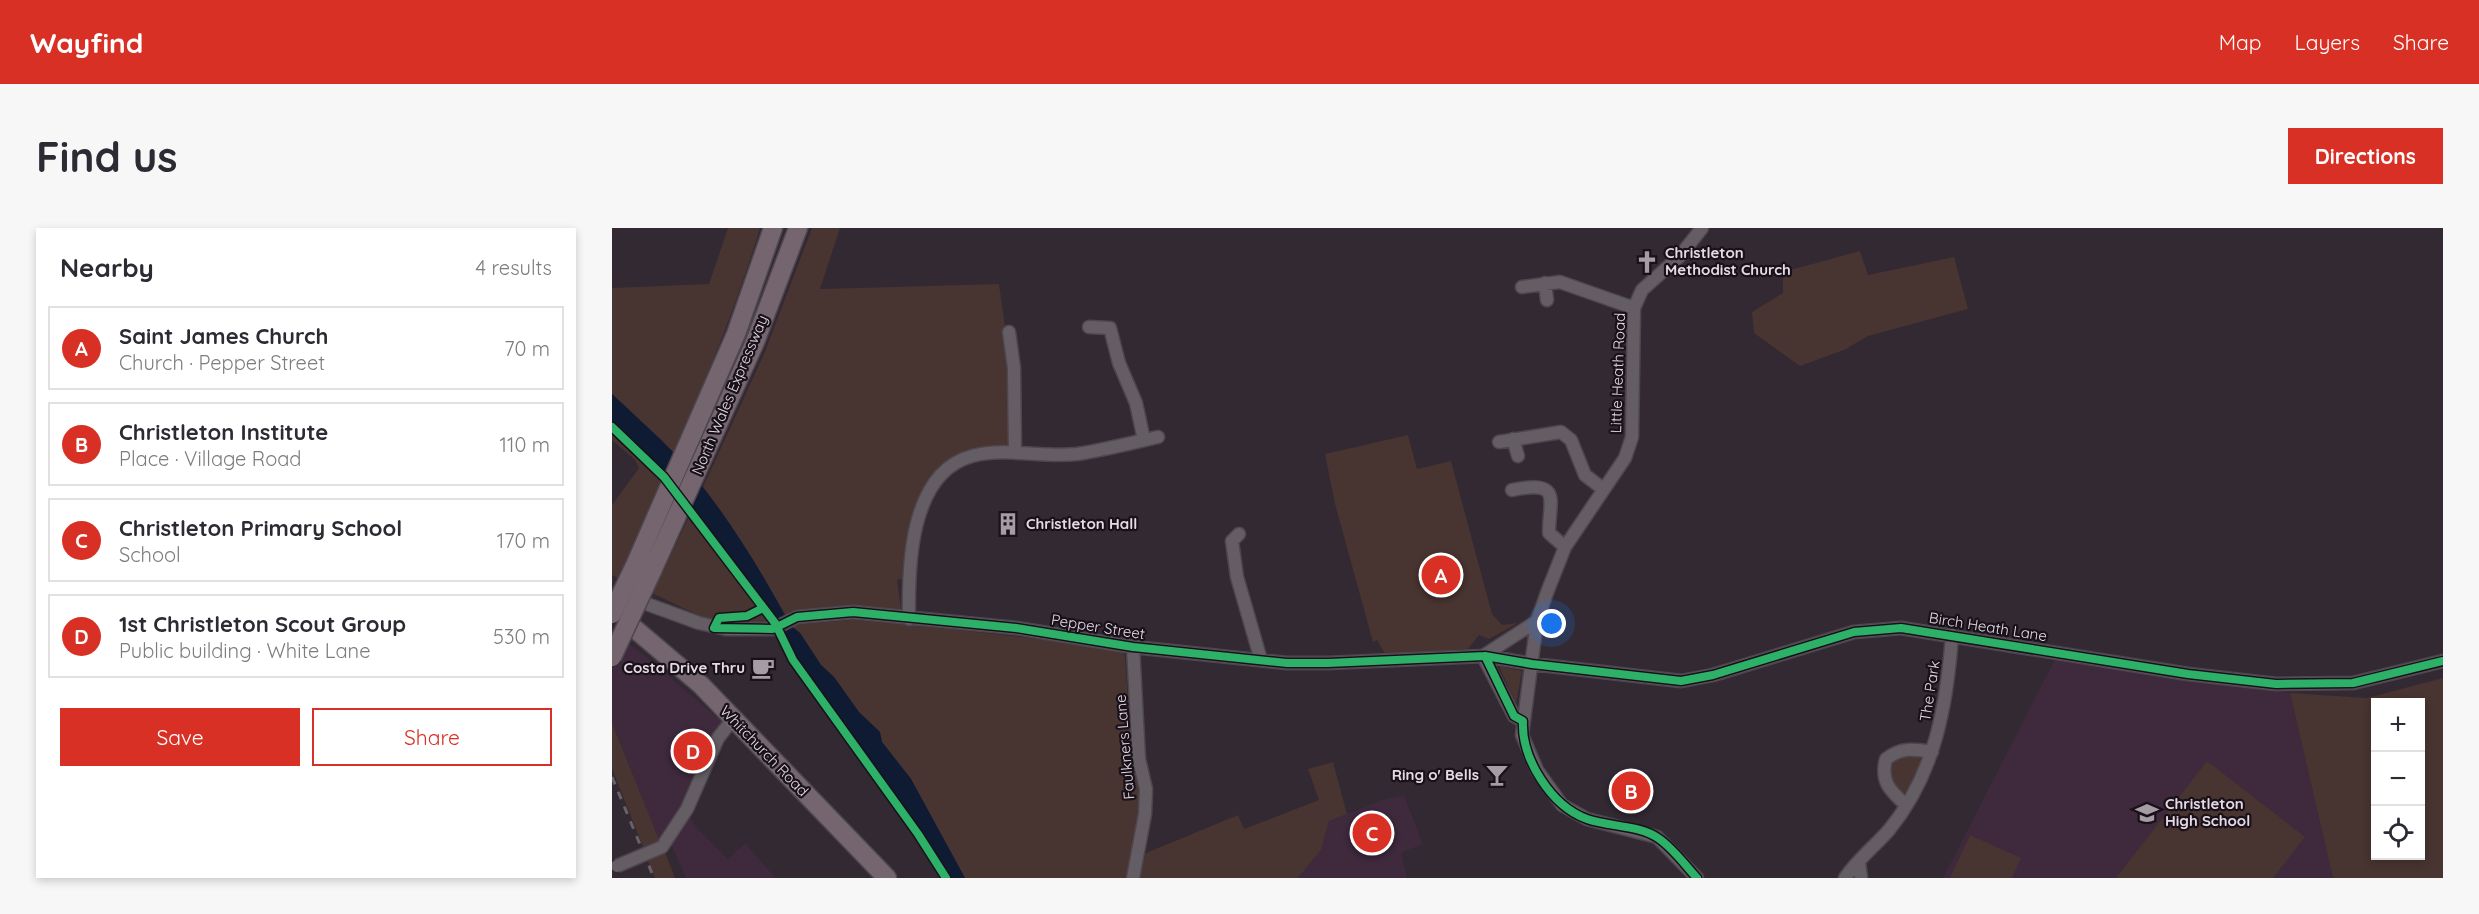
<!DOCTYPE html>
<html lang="en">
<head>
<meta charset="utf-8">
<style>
  :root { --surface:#fff; --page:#f7f7f7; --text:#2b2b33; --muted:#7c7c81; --line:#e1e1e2; --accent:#d93025 }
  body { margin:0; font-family:Quicksand,sans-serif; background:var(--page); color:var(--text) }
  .controls { position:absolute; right:18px; bottom:18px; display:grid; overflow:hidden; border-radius:0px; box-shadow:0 3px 9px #0003 }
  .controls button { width:54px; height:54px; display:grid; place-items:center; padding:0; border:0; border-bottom:2px solid var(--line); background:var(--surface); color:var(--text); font:30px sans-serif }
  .you { position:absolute; left:940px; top:396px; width:21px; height:21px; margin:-15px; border:4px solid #fff; border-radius:50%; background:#1a73e8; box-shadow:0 0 0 9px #1a73e833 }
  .badge { display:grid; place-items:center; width:39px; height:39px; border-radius:50%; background:var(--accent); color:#fff; font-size:20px; font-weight:700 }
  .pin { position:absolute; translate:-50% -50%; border:3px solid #fff; box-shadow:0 2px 6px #0006 }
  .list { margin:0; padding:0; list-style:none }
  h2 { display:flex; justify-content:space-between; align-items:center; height:78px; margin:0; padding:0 24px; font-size:26px }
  h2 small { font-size:20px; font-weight:400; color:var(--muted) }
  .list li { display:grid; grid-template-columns:39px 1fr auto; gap:18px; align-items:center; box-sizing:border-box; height:84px; margin:0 12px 12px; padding:0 12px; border:2px solid var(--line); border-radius:0px }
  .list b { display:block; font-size:22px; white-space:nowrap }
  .list p { margin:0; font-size:20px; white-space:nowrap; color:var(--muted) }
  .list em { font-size:20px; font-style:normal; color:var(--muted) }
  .actions { display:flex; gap:12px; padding:18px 24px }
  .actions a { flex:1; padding:14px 0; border:2px solid var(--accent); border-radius:0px; text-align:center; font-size:21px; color:var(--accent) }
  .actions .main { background:var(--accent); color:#fff }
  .icon { flex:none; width:33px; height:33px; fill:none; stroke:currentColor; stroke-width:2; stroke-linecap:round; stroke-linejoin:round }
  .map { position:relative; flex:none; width:1831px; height:650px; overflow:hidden; border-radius:0px }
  header { display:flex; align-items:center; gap:36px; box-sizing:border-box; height:84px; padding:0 30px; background:var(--accent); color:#fff }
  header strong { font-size:28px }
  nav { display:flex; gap:33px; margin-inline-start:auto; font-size:21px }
  .intro { display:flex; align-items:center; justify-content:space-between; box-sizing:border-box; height:144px; padding:0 36px }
  h1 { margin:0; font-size:42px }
  .button { padding:15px 27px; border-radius:0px; background:var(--accent); color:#fff; font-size:21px; font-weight:700 }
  main { display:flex; gap:36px; padding:0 36px }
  aside { flex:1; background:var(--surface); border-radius:0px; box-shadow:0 3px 9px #0003 }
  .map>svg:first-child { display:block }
  .built { fill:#3e293d }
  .green { fill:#483430; fill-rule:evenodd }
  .water { fill:#0f1b33 }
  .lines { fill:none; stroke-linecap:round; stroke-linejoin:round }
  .minor-casing { stroke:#4e464e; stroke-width:15 }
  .highway-casing { stroke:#4e464e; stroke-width:21 }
  .minor { stroke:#655d64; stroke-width:12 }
  .highway { stroke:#75656e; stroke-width:18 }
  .rail { stroke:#696168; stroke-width:3; stroke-dasharray:8 8; stroke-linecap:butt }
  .minor-bridge-casing { stroke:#4e464e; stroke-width:15; stroke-linecap:butt }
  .highway-bridge-casing { stroke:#4e464e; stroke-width:21; stroke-linecap:butt }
  .minor-bridge { stroke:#655d64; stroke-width:12 }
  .highway-bridge { stroke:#75656e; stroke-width:18 }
  .cycleway-casing { stroke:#191119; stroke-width:11 }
  .cycleway { stroke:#2db169; stroke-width:8 }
  .labels { text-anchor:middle; stroke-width:4.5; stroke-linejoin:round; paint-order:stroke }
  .poi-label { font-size:15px; font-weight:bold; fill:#e5dae4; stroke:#191119; text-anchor:start }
  .street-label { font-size:15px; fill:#e5dae4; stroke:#191119 }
</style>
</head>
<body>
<header>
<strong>Wayfind</strong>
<nav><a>Map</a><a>Layers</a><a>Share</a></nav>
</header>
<div class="intro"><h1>Find us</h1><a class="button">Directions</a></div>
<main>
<aside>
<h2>Nearby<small>4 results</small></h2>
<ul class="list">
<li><span class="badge">A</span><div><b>Saint James Church</b><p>Church · Pepper Street</p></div><em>70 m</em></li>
<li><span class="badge">B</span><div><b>Christleton Institute</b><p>Place · Village Road</p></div><em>110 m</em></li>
<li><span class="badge">C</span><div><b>Christleton Primary School</b><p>School</p></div><em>170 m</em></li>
<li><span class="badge">D</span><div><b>1st Christleton Scout Group</b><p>Public building · White Lane</p></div><em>530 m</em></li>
</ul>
<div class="actions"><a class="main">Save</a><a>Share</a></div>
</aside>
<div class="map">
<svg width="1831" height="650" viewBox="0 0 1831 650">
  <rect width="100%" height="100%" fill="#322932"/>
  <path class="built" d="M0 404 27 423 112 495 73 579 84 599 116 631 133 615 164 650H74L55 607 48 614 0 495Z
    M1443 431 1678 465 1721 650H1331Z
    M792 567 811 616 789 625 795 650H686L709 622 717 593 773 571Z"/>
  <path class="green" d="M116 0H148C125 77 94 151 62 225L0 166V60L97 56Z
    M200 0H228L208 61 387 56 399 140 397 214 392 220C382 220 369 219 359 222 311 239 291 305 290 351L285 352 289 381 178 383 175 389 109 283 91 259 152 126Z
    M1248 23 1256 47 1342 29 1356 81 1256 108 1232 122 1188 138 1142 105 1140 84 1171 65V44Z
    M0 204 51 251 6 350 0 347V277L27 240 23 232 0 212Z
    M796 207 805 241 839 233 880 386 890 397 906 395 877 411 867 407 856 421 773 426 765 412 761 414 723 276 713 226Z
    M78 287 159 397 100 394 40 365Z
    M250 391 480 417 510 423 513 428 520 535 529 567 528 585 516 650H353L299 551 270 514 267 504 247 485 222 449 209 437 188 405 178 397Z
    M887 438 910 443 904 477Z
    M1831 450V650H1721L1678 465 1755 470ZM1764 475H1808V628H1764Z
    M0 495 48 614 32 621 0 541Z
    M1303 526 1309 530C1309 565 1284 585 1276 534L1283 527Z
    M1595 533 1693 609 1661 650H1504Z
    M721 534 735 586 717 593 709 622 686 650H526L534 625 626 587 632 601 707 572 696 541Z
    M1358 607 1409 630 1400 650H1338Z
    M53 624 63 650H43L35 631Z"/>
  <path class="water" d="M0 166C21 186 43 205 63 226 109 277 146 336 178 397L188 405 209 437 222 449 247 484 268 504 270 514 299 551 353 650H335L324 629 179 424 158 386 121 333 52 247 0 197Z"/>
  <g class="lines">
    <g class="minor-casing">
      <path id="minor" d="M933 55 935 72
        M910 59 948 54 1022 80
        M477 99 498 100 507 135 524 175 532 212
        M397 104 402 140 403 225
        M901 211 906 228
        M887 214 949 204 959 212 973 247 991 261
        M900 262C951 252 937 271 937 305L953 319
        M627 306 620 313 625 349 649 432
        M35 376 87 395 114 401H161L185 389 241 384 404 400 521 419 675 435H716L871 428 925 393
        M297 391C296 340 297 245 360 228 395 219 431 230 465 226 492 222 519 215 546 209
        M521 419 527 531 534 561 533 586 521 650
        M871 428 902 488 911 493
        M873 428 920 436 1069 453 1101 447 1242 404 1289 400 1576 446 1664 456 1741 455 1831 433
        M1294 577C1278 563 1268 553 1274 531 1289 519 1302 521 1320 524
        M50 619 75 581 106 510 121 491
        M1247 634 1249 650
        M1085 650 1045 609 975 591 950 577 925 542 910 507 925 393 936 362 953 319 1013 230 1020 209 1022 80 1030 62 1068 28 1090 0
        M1233 650C1245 632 1263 618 1277 602 1323 546 1335 477 1340 407"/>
    </g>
    <g class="highway-casing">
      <path id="highway" d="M24 335 124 106 161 0
        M40 343 143 114 186 0
        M23 401 89 457 275 650"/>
    </g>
    <use href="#minor" class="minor"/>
    <use href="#highway" class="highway"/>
    <path class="rail" d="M0 549 42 650"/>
    <g class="minor-bridge-casing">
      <path id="minor-bridge" d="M5 638 50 619"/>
    </g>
    <g class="highway-bridge-casing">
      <path id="highway-bridge" d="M0 386 24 335
        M0 429 40 343"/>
    </g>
    <use href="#minor-bridge" class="minor-bridge"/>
    <use href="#highway-bridge" class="highway-bridge"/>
    <g class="cycleway-casing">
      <path id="cycleway" d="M0 199 52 249 163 395 181 432 306 606 334 650
        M151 380 135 388 107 390 102 400 161 401 185 389 241 384 404 400 521 419 675 435H716L873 428 902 488 911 493C909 530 939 578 975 591 998 599 1027 597 1046 610 1061 620 1073 637 1085 650
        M873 428 920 436 1069 453 1101 447 1242 404 1289 400 1576 446 1664 456 1741 455 1831 433"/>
    </g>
    <use href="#cycleway" class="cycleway"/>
  </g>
  <defs>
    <g id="church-bare" transform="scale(1.8)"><path d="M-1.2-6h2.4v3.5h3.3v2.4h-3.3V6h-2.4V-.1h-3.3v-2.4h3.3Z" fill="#a69ca6" stroke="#191119" stroke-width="2.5" paint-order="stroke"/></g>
    <g id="building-bare" transform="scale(1.8)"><path d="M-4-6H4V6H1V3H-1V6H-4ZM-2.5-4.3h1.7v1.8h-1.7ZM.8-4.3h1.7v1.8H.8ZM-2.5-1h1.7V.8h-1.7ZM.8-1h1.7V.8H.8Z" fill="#a69ca6" stroke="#191119" stroke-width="2.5" paint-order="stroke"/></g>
    <g id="cafe-bare" transform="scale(1.8)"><path d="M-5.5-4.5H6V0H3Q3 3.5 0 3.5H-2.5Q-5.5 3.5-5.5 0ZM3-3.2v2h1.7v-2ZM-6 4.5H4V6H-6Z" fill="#a69ca6" stroke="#191119" stroke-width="2.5" paint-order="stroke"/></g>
    <g id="bar-bare" transform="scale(1.8)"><path d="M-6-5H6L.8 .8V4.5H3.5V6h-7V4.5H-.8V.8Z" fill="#a69ca6" stroke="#191119" stroke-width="2.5" paint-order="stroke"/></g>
    <g id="school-bare" transform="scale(1.8)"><path d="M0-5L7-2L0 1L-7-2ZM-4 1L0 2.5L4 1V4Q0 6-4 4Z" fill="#a69ca6" stroke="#191119" stroke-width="2.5" paint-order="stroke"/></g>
  </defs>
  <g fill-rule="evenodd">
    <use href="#church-bare" x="1035" y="34"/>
    <use href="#building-bare" x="396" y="296"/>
    <use href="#cafe-bare" x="151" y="440"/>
    <use href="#bar-bare" x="885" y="547"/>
    <use href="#school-bare" x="1535" y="585"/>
  </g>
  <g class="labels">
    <g class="poi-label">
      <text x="1053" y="30">Christleton<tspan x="1053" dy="17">Methodist Church</tspan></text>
      <text x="414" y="301">Christleton Hall</text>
      <text x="133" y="445" text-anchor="end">Costa Drive Thru</text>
      <text x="867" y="552" text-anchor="end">Ring o' Bells</text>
      <text x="1553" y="581">Christleton<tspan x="1553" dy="17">High School</tspan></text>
    </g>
    <g class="street-label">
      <text transform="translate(1006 145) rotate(-88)" y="5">Little Heath Road</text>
      <text transform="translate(118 167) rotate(-67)" y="5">North Wales Expressway</text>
      <text transform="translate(486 399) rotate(9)" y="5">Pepper Street</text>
      <text transform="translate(1376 399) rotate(9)" y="5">Birch Heath Lane</text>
      <text transform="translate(1318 463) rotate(-81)" y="5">The Park</text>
      <text transform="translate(513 519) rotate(-95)" y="5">Faulkners Lane</text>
      <text transform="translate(152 523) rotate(46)" y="5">Whitchurch Road</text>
    </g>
  </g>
</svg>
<div class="controls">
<button>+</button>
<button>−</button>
<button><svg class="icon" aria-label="locate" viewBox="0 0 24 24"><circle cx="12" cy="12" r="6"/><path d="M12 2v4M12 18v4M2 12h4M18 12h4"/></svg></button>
</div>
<div class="you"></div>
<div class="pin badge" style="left:829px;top:347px">A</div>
<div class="pin badge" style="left:1019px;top:563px">B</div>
<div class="pin badge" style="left:760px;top:605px">C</div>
<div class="pin badge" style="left:81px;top:523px">D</div>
</div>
</main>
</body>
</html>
